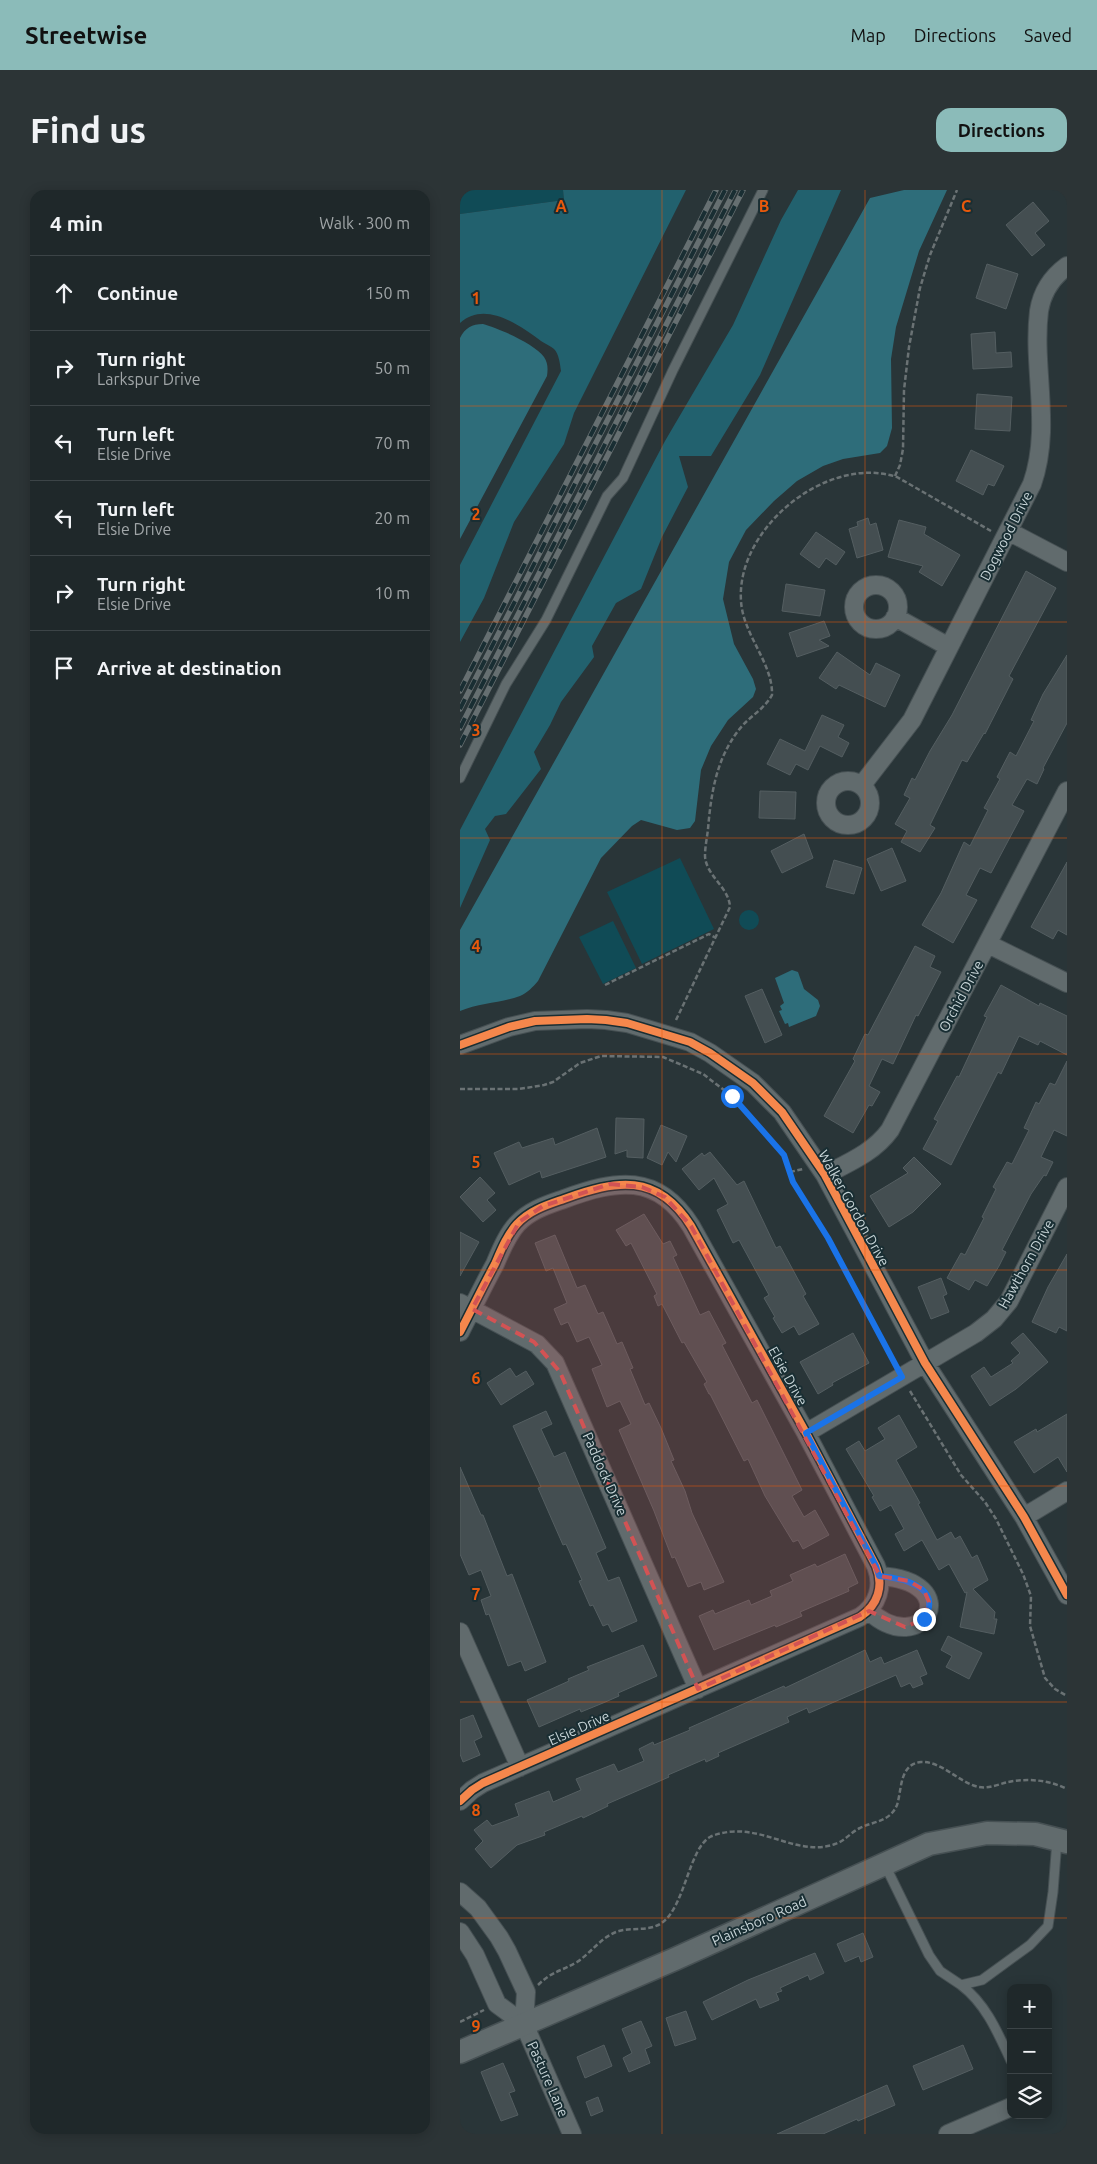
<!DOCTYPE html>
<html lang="en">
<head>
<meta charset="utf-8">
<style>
  :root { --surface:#1f282a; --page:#2c3436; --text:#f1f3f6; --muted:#a1a6a8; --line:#3c4447; --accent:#8bbbb9 }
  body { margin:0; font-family:Ubuntu,sans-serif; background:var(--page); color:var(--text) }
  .controls { position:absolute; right:15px; bottom:15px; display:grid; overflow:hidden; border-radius:10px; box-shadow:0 2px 12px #0003 }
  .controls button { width:45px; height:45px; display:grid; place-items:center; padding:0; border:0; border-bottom:1px solid var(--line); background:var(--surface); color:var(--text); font:25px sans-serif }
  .stop { position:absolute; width:15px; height:15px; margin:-11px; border:4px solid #1a73e8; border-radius:50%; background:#fff }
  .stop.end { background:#1a73e8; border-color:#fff; box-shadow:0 1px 5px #0008 }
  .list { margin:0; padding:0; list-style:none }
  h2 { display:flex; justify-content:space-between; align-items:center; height:65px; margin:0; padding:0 20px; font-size:21px }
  h2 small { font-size:16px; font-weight:400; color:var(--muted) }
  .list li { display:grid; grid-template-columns:32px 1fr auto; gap:15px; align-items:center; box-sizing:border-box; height:75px; padding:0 20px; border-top:1px solid var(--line) }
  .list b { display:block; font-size:19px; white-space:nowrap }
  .list p { margin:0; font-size:16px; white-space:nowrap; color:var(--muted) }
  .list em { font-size:16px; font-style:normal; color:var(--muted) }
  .icon { flex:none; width:28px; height:28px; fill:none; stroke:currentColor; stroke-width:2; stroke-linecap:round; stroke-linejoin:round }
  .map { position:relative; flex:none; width:607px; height:1944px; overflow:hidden; border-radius:15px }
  header { display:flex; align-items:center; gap:30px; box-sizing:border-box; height:70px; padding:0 25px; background:var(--accent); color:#111 }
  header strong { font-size:24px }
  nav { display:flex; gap:28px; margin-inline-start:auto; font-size:18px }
  .intro { display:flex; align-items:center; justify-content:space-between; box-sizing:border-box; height:120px; padding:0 30px }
  h1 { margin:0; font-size:35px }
  .button { padding:12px 22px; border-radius:15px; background:var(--accent); color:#111; font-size:18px; font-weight:700 }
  main { display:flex; gap:30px; padding:0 30px }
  aside { flex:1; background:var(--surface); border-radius:15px; box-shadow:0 2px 12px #0003 }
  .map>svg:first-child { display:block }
  .green { fill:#104b56 }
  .forest { fill:#22616e }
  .water { fill:#2e6d7a }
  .building { fill:#444e51; stroke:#545e61 }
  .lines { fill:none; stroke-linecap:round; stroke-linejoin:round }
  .service-casing { stroke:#465053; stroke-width:11 }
  .minor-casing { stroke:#465053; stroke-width:20 }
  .tertiary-casing { stroke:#465053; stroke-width:25 }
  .path { stroke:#6a7274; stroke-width:2.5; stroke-dasharray:5 2.5; stroke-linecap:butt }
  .service { stroke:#616b6d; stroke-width:9 }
  .minor { stroke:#616b6d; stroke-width:18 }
  .tertiary { stroke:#616b6d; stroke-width:22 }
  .rail-casing { stroke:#666f71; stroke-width:5.5 }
  .rail { stroke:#192e33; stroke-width:4; stroke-dasharray:11; stroke-linecap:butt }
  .cycleway-casing { stroke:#192e33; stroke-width:11 }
  .cycleway { stroke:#f5874c; stroke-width:8 }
  .route { stroke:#1a73e8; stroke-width:6 }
  .marked { fill:#d25354; fill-opacity:0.2; stroke:#d25354; stroke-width:4; stroke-dasharray:10 6; stroke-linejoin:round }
  .grid { fill:none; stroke:#e8590c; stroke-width:1; stroke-opacity:0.55 }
  .labels { text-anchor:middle; stroke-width:4; stroke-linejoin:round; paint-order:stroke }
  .street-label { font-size:14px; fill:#c8d5d8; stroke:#192e33 }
  .grid-label { font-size:16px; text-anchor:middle; font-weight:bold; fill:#e8590c; stroke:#192e33; stroke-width:4; stroke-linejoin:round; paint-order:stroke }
</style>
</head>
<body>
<header>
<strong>Streetwise</strong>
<nav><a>Map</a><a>Directions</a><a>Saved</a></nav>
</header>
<div class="intro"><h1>Find us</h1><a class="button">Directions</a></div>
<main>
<aside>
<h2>4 min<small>Walk · 300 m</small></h2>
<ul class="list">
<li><svg class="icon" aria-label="ahead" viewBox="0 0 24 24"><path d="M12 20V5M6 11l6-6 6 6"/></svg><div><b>Continue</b></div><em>150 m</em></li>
<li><svg class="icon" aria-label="right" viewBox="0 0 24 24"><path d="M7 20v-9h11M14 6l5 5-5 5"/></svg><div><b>Turn right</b><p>Larkspur Drive</p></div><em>50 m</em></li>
<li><svg class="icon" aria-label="left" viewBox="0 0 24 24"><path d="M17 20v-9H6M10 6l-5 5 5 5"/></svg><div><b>Turn left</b><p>Elsie Drive</p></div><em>70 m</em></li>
<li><svg class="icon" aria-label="left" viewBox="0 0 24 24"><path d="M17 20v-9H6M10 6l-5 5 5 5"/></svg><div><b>Turn left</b><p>Elsie Drive</p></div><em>20 m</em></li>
<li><svg class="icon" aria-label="right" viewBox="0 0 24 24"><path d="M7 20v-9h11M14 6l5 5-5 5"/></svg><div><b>Turn right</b><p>Elsie Drive</p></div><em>10 m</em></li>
<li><svg class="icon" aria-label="arrive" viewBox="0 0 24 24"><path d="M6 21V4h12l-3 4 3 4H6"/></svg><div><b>Arrive at destination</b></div></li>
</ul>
</aside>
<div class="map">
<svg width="607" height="1944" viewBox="0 0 607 1944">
  <rect width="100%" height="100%" fill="#293538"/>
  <path class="green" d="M0 0H103L104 10 0 24Z
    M220 668 254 739 182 774 147 702Z
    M279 730a10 10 0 1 1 20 0a10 10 0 1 1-20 0Z
    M153 731 176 778 143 794 119 747Z"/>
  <path class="forest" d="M103 0H226L114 223 104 254 54 332 24 408 0 452V375L101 181C100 174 99 164 94 159 91 156 85 154 81 151 59 135 25 110 0 133V24L104 10Z
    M338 0H381L300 185 251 266H219L228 297 202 347 181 399 156 413 132 456 134 467 101 512 90 535 74 562 81 579 46 624 35 626 25 639 30 650 0 718V640L205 251 273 135 321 30Z"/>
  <path class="water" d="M444 0H487L459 61 436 137 431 169 432 238 427 256 420 263 383 269 363 276 337 291 314 311 286 340 269 372 263 409 274 454 293 489 296 499 293 507 268 530 251 556 241 580 235 631 230 638 217 640 181 630 172 636 141 668 78 791C73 797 67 803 60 806 41 813 20 813 0 821V740L410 8Z
    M23 134C38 138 75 154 84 167 88 173 88 179 87 186L0 349V148C5 138 12 134 23 134Z
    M332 780 338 782 344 799 358 810 360 816 356 826 329 837 328 833 325 834 319 821 322 820 320 816 324 813 315 788Z"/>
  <path class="building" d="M573 12 589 31 575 43 585 55 572 66 546 35Z
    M527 74 558 84 546 119 516 108Z
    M535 142 536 163 551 162 552 177 513 179 511 144Z
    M517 204 552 207 550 241 515 239Z
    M511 260 544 276 534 296 528 294 523 305 496 291Z
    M408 328 410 335 416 333 423 360 397 368 389 339 398 336 397 332Z
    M439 330 466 337 464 344 500 365 482 396 459 382 463 376 428 367Z
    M356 342 385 362 376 375 366 368 359 378 340 364Z
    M566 381 596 398 549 486 553 489 525 544 524 543 507 572 502 570 470 635 475 638 460 662 441 652 447 641 435 634 450 608 444 605 452 588 455 590 470 561 492 525Z
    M326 394 365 400 360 426 322 421Z
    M364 431 370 446 359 450 369 456 337 467 329 443Z
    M377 462 410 485 416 473 440 485 425 517 379 495 376 499 359 488Z
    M607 465V533L583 578 584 579 577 594 567 589 552 615 564 621 531 683 520 678 506 705 517 710 493 753 462 735 481 703 504 652 510 656 528 620 524 618 540 589 537 587 550 562 556 566 574 531 571 530 583 504Z
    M362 525 384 535 378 547 389 553 382 567 360 556 348 580 336 574 330 585 307 574 320 549 345 561Z
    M300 601 336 602 335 629 299 628Z
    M344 644 353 668 322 683 311 661Z
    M432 658 446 691 421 701 407 669Z
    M374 670 402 678 394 704 366 697Z
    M607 672V745L598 740 593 749 571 737Z
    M455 756 475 766 470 777 481 782 458 826 456 825 433 874 422 869 409 896 420 902 412 916 409 915 393 943 364 926 395 871 393 869 405 844 408 845Z
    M541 795 579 816 580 813 607 826V865L580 851 578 855 559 846 541 884 538 882 491 975 463 959 478 931 474 929 497 886 499 887 527 827 524 826Z
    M302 799 322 845 305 853 285 806Z
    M607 871V946L594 940 581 967 593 972 586 986 584 985 571 1004 542 1060 546 1062 539 1076 527 1096 515 1090 509 1100 487 1088 501 1063 505 1065 524 1028 522 1027 536 999 533 997 547 972 552 974 569 940 564 938 576 912 579 914 590 893 595 895Z
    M156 928 184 929 183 968 167 967V960L155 964Z
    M201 935 227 946 216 972 208 962 202 975 187 968Z
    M137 938 146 967 82 988 80 981 49 995 34 963 59 952 62 958 93 948 95 955Z
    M250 962 277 995 284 991 316 1058 320 1056 346 1104 343 1106 359 1134 339 1145 334 1136 322 1143 313 1128 315 1127 304 1108 309 1105 279 1050 273 1053 257 1020 268 1014 254 988 239 1000 222 979 242 963 244 966Z
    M454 967 481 994 453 1022 429 1037 410 1006 448 983 443 978Z
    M20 987 35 1003 27 1010 36 1020 23 1032 0 1007Z
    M184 1024 203 1054 210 1051 217 1065 213 1067 240 1125 249 1121 266 1153 262 1155 292 1213 297 1210 342 1300 332 1306 344 1327 355 1320 369 1345 343 1359 338 1350 333 1352 305 1306 288 1269 284 1271 250 1204H249L244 1194 247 1192 224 1152 222 1153 202 1114 198 1116 194 1106 197 1104 171 1053 166 1056 156 1040Z
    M0 1042 19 1052 0 1086Z
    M95 1045 117 1098 125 1095 138 1124 143 1122 157 1154 162 1152 173 1178 170 1179 185 1215 189 1213 201 1238 214 1270 211 1271 225 1301 232 1323 264 1392 244 1400 241 1392 228 1397 215 1367 212 1368 194 1321 159 1240 171 1234 160 1211 147 1217 132 1179 142 1175 129 1147 117 1152 108 1132 101 1135 94 1119 107 1113 93 1078 86 1081 75 1053Z
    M607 1064V1141L599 1137 596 1143 572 1132 588 1097Z
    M481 1088 487 1104 483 1106 489 1122 471 1129 458 1097Z
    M393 1143 409 1173 372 1193 373 1195 358 1204 340 1172Z
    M563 1143 588 1172 556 1199 530 1216 511 1186 524 1177 531 1187 553 1173 551 1171 560 1163 551 1153Z
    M50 1178 56 1187 66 1181 74 1194 41 1215 27 1193Z
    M86 1221 92 1234 81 1239 94 1267 105 1262 146 1358 136 1363 148 1391 159 1387 177 1431 152 1442 148 1434 143 1436 133 1415 130 1416 119 1391 122 1390 106 1354 103 1355 78 1298 81 1297 53 1236Z
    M607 1224V1282L598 1267 574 1283 554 1252 576 1239 577 1242Z
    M439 1225 457 1257 436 1270 460 1313 458 1314 477 1350 491 1342 495 1349 500 1346 512 1368 517 1365 528 1390 513 1399 535 1422 534 1429H537L534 1444 500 1437 507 1402 505 1403 489 1374 479 1380 462 1350 444 1361 435 1344 444 1339 431 1315 420 1321 412 1307 414 1306 386 1259 399 1251 405 1261 425 1249 418 1238Z
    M0 1277 21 1325H23L47 1386 52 1384 86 1472 65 1481 61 1471 48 1476 29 1424 26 1425 21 1410 31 1406 21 1380 9 1385 0 1364Z
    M385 1364 398 1393 388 1398 389 1401 340 1422 342 1426 316 1437 315 1435 254 1460 239 1426 253 1420 255 1424 289 1410 291 1415 312 1406 310 1401 333 1391 330 1385 355 1374 357 1377Z
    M488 1446 522 1463 509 1489 486 1477 492 1466 481 1460Z
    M183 1455 197 1486 158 1503 159 1506 143 1513 121 1522 120 1519 79 1537 67 1510 109 1491 108 1489 129 1480 127 1477Z
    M405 1460 410 1472 421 1467 424 1474 457 1460 467 1484 460 1487 463 1494 453 1498 450 1493 441 1497 436 1485 349 1523 347 1518 327 1527 329 1532 258 1563 259 1566 246 1572 245 1569 208 1585 209 1587 147 1614 148 1616 123 1628 122 1626 84 1642 85 1645 57 1655 31 1678 15 1659 23 1651 14 1640 27 1630 32 1636 59 1626 55 1614 89 1601 93 1612 121 1600 116 1589 154 1574 158 1582 184 1571 179 1559 193 1552 194 1555 230 1540 229 1538 299 1507 324 1496 325 1498Z
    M13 1525 22 1547 14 1551 20 1565 3 1572 0 1564V1530Z
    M403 1743 413 1767 401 1772 399 1766 385 1772 377 1754Z
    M355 1763 364 1783 350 1790 348 1785 320 1798 322 1801 316 1803 319 1810 300 1818 296 1809 252 1830 243 1812 288 1790Z
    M226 1821 236 1849 215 1856 206 1828Z
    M181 1831 192 1856 185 1859 190 1873 169 1882 163 1868 172 1863 162 1839Z
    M144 1855 152 1876 125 1888 117 1867Z
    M503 1855 513 1879 463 1900 453 1876Z
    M43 1873 55 1901 49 1903 58 1925 41 1931 21 1882Z
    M427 1895 435 1915 398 1931 397 1929 363 1944H317Z
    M138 1907 143 1921 131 1926 126 1912Z"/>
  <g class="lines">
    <g class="service-casing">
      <path id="service" d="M0 588 46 494 86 430 147 306 163 288 213 180 303 0
        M425 1675 469 1765 480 1781 501 1795 522 1790 570 1755 588 1736 593 1702 597 1650
        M501 1795C526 1814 538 1843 551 1871"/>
    </g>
    <g class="minor-casing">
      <path id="minor" d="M548 341 607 372
        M394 417a22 22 0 1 1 44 0a22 22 0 1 1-44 0Z
        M435 427 489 457
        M366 613a22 22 0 1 1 44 0a22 22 0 1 1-44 0Z
        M402 595 452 530 572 294C592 237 572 178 579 121 582 102 592 87 607 76
        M528 754 607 793
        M0 855 49 837 75 831 127 829 146 830 167 833 230 852 250 863 293 893 322 922 365 985 465 1173 564 1327 607 1405
        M365 985C390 972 414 962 430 940L607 601
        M0 1113 77 1154 95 1173 238 1499
        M0 1142C12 1119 23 1096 35 1074 41 1060 47 1045 57 1034 70 1020 87 1015 104 1009 156 990 197 982 231 1036L346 1243 416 1376C424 1396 418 1415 400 1427L23 1593 12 1600 0 1611
        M346 1243 516 1143 534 1129 549 1111 607 997
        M564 1327 607 1301
        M409 1421C463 1470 507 1391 419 1386
        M0 1442 60 1577
        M0 1702 18 1718 39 1747 47 1761 66 1802 64 1834 112 1944
        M0 1742 15 1765 37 1814 64 1834
        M488 1944 551 1917"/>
    </g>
    <g class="tertiary-casing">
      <path id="tertiary" d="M0 1862 215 1769 469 1654 527 1643 575 1644 607 1652"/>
    </g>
    <path class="path" d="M435 286 440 275 443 259 444 200 449 157 460 98 470 65 497 0
      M145 795 249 744 256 748
      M216 830 270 717C269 697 246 686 245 666 245 657 247 648 248 639 251 604 256 570 278 541 288 527 304 520 312 505 313 473 283 445 281 411 276 338 367 264 437 287L531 341
      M0 899H59L84 895 93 892 120 873 141 866 203 867 243 884 272 906 322 962 333 992 368 1048 402 1110 414 1137 436 1174
      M330 982 343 979
      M450 1201 501 1285 525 1312 536 1329 563 1384 571 1406 570 1436 585 1488 595 1499 607 1506
      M78 1795C92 1781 102 1781 117 1772 132 1762 142 1746 159 1741 174 1737 190 1742 203 1732 225 1715 229 1659 250 1647 256 1644 262 1643 268 1642 306 1637 340 1667 375 1654 385 1651 391 1642 400 1638 414 1631 430 1632 437 1615 442 1600 439 1574 461 1572 482 1571 499 1593 519 1597 529 1599 539 1594 548 1592 568 1588 589 1590 607 1599
      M0 1832 24 1820"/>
    <use href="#service" class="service"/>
    <use href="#minor" class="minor"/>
    <use href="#tertiary" class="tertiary"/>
    <g class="rail-casing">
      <path id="rail" d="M0 501 256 0
        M0 519 265 0
        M0 538 275 0
        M0 555 283 0"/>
    </g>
    <use href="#rail" class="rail"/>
    <g class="cycleway-casing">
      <path id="cycleway" d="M0 855 49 837 75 831 127 829 146 830 167 833 230 852 250 863 293 893 322 922 365 985 465 1173 564 1327 607 1405
        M0 1142C12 1119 23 1096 35 1074 41 1060 47 1045 57 1034 70 1020 87 1015 104 1009 156 990 197 982 231 1036L346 1243 416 1376C424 1396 418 1415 400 1427L23 1593 12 1600 0 1611"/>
    </g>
    <use href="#cycleway" class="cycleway"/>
  </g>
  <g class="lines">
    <path class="route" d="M272 906 324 965 333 992 368 1048 442 1187 346 1243 416 1376 419 1386C442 1388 484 1397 464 1429"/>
  </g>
  <path class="marked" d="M150 994 182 997 205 1007 231 1036 420 1386 449 1391 464 1400 469 1412 464 1429 445 1437 409 1421 238 1499 100 1182 74 1152 12 1119 59 1032 83 1016Z"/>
  <path class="grid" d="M202 0V1944M405 0V1944M0 216H607M0 432H607M0 648H607M0 864H607M0 1080H607M0 1296H607M0 1512H607M0 1728H607"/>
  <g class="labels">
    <g class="street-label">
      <text transform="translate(546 346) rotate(-63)" y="5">Dogwood Drive</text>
      <text transform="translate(501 806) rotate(-62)" y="5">Orchid Drive</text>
      <text transform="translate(394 1018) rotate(61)" y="5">Walker Gordon Drive</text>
      <text transform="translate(566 1074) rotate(-61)" y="5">Hawthorn Drive</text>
      <text transform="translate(328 1186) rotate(61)" y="5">Elsie Drive</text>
      <text transform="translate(145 1284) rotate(66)" y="5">Paddock Drive</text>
      <text transform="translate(119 1538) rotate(-24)" y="5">Elsie Drive</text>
      <text transform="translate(299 1731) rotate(-24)" y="5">Plainsboro Road</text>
      <text transform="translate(88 1889) rotate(66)" y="5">Pasture Lane</text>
    </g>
  </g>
  <g class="grid-label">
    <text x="101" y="22">A</text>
    <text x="304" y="22">B</text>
    <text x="506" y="22">C</text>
    <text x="16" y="114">1</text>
    <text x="16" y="330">2</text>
    <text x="16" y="546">3</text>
    <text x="16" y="762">4</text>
    <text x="16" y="978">5</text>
    <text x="16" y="1194">6</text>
    <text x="16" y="1410">7</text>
    <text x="16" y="1626">8</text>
    <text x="16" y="1842">9</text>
  </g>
</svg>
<div class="controls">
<button>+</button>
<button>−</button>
<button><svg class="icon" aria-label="layers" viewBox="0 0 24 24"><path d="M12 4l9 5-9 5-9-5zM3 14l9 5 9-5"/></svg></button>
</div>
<div class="stop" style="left:272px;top:906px"></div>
<div class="stop end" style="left:464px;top:1429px"></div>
</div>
</main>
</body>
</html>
